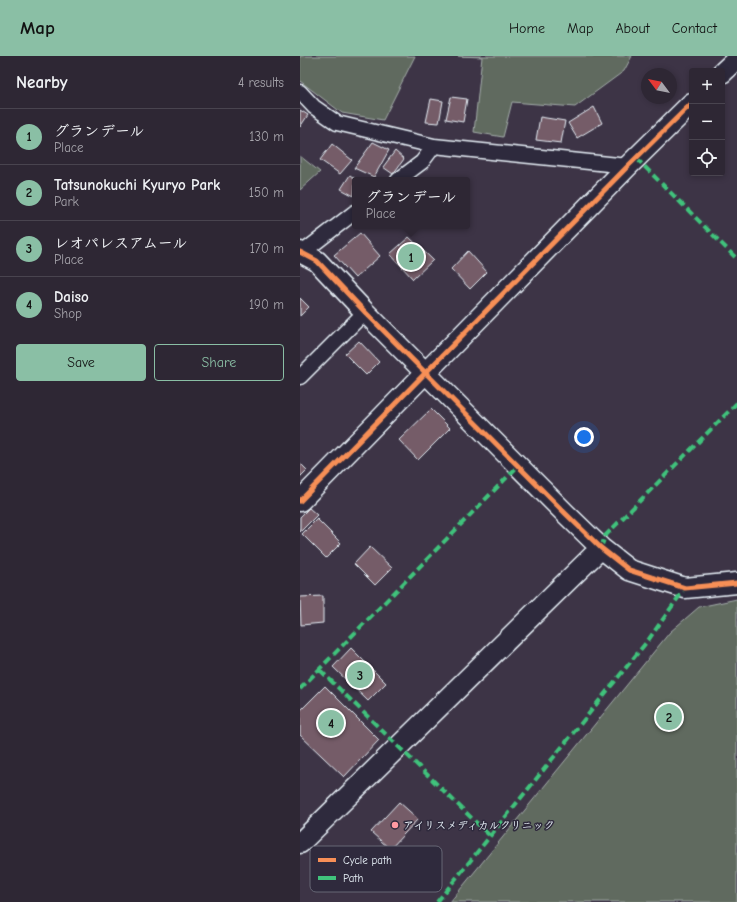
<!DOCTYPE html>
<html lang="en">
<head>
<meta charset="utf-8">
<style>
  :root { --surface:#2e2734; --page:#3a3340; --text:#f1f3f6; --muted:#a7a5ac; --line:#49444f; --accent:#8abfa5 }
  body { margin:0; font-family:"Comic Neue","Klee One",sans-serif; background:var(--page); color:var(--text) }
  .controls { position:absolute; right:12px; top:12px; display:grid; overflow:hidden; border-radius:4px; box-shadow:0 2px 6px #0003 }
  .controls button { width:36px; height:36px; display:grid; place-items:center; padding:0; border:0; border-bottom:1px solid var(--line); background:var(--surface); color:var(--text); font:20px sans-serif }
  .compass { position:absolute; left:341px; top:12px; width:36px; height:36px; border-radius:50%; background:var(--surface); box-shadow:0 2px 6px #0003; rotate:302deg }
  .you { position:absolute; left:284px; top:381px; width:14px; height:14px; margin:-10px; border:3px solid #fff; border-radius:50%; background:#1a73e8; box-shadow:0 0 0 6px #1a73e833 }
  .badge { display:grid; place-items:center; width:26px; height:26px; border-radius:50%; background:var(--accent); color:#111; font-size:13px; font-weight:700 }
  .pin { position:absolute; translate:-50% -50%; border:2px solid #fff; box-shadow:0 1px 4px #0006 }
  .popup { position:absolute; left:52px; top:121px; width:118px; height:52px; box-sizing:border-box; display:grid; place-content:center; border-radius:4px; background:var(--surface); filter:drop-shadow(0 1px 3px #0005); font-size:13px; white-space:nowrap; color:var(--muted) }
  .popup b { font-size:15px; color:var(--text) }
  .popup::after { content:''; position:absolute; left:50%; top:100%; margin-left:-8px; border:8px solid transparent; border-top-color:var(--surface) }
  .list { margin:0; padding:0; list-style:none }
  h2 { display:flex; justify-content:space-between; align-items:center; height:52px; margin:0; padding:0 16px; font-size:17px }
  h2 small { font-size:13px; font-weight:400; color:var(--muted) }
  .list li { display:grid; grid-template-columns:26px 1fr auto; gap:12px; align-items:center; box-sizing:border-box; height:56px; padding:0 16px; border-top:1px solid var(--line) }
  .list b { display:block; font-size:15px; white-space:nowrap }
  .list p { margin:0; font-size:13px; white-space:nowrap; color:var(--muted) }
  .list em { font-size:13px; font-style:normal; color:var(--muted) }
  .actions { display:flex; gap:8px; padding:12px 16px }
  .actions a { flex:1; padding:9px 0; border:1px solid var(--accent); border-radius:4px; text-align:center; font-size:14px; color:var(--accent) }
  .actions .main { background:var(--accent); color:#111 }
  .icon { flex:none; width:22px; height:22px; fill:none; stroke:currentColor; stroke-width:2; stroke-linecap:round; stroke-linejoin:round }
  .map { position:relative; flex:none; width:437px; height:846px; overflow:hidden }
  header { display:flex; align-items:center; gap:24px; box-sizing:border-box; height:56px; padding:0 20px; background:var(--accent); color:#111 }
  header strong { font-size:19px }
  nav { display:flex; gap:22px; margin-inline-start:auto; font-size:14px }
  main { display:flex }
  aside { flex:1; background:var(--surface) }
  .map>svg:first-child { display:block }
  .green { fill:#616a5e; stroke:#a4aeab }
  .building { fill:#755c68; stroke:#e8f1f8 }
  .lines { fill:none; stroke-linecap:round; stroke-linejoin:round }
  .street-casing { stroke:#e8f1f8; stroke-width:17 }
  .secondary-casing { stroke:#e8f1f8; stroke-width:23 }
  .street { stroke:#2f2a3d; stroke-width:14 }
  .secondary { stroke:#2f2a3d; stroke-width:20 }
  .quiet { stroke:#40c37c; stroke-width:4; stroke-dasharray:8 4; stroke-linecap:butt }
  .cycleway-casing { stroke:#2f2a3d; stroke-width:8 }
  .cycleway { stroke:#f78f57; stroke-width:5 }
  .poi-dot { fill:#ff9aa2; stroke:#2f2a3d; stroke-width:1.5 }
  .labels { text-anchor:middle; stroke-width:3; stroke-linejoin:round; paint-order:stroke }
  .poi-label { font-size:11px; font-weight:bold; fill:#e8f1f8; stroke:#2f2a3d; text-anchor:start }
  .key { fill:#2f2a3d; stroke:#666675; stroke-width:1 }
  .key-label { font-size:11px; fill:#e8f1f8 }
</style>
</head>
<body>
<header>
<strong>Map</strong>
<nav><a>Home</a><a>Map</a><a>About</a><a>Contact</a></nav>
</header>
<main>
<aside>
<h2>Nearby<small>4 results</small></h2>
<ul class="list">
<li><span class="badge">1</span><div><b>グランデール</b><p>Place</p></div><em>130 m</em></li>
<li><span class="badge">2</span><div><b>Tatsunokuchi Kyuryo Park</b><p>Park</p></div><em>150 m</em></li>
<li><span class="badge">3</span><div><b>レオパレスアムール</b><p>Place</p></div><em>170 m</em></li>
<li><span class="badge">4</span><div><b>Daiso</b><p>Shop</p></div><em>190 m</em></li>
</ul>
<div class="actions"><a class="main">Save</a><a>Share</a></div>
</aside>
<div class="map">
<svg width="437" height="846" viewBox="0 0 437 846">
  <rect width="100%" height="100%" fill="#3d3446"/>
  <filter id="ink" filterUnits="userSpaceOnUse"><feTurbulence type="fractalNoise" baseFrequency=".025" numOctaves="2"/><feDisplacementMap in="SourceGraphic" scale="8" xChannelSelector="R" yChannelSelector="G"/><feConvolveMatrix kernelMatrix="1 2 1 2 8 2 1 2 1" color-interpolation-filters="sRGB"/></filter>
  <g filter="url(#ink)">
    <path class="green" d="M0 0H115L83 64 42 57 0 25Z
      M158 0H332L324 15 275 51 212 46 203 81 174 76 182 1Z
      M0 100 20 116 0 134Z
      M437 543V846H150L370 576 399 551Z"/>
    <path class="building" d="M151 41 167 43 163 66 146 63Z
      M131 43 143 45 139 67 126 66Z
      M294 51 302 67 277 82 268 67Z
      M0 54 8 59 0 71Z
      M240 61 265 65 261 87 236 84Z
      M73 86 89 94 74 121 54 112Z
      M32 88 52 104 40 118 20 104Z
      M95 95 104 103 93 118 83 111Z
      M50 119 57 124H55L54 140 41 133Z
      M60 177 80 200 55 222 34 199Z
      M109 181 133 204 113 223 90 198Z
      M168 195 187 216 170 233 151 213Z
      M0 242 9 251 0 260Z
      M59 285 79 306 66 319 45 298Z
      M131 353 150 372 118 404 99 384Z
      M0 407 7 414 0 421Z
      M9 452 17 459 0 476V461Z
      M17 463 41 487 26 502 2 478Z
      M70 491 92 512 75 529 54 508Z
      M23 540V567L1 569 0 541Z
      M51 592 86 627 68 645 33 611Z
      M25 630 79 684 44 721 0 679V655Z
      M99 746 118 763 90 793 71 776Z"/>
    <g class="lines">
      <g class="street-casing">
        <path id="street" d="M0 36 14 51 37 67 134 90 328 110
          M98 124 122 106 134 90
          M2 197 55 156
          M0 321 65 256"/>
      </g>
      <g class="secondary-casing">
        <path id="secondary" d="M422 17 437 3
          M0 196 17 205 65 256 266 458 301 492 329 514 385 532 437 527
          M0 445 328 110 392 47
          M0 787 301 492"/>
      </g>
      <use href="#street" class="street"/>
      <use href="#secondary" class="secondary"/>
      <path class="quiet" d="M336 102 437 203
        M301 492 305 480 437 347
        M20 614 190 780
        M0 633 218 410
        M137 846 349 583 385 532"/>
      <g class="cycleway-casing">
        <path id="cycleway" d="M0 196 17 205 65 256 266 458 301 492 329 514 385 532 437 527
          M0 445 328 110 392 47"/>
      </g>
      <use href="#cycleway" class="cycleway"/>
    </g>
  </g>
  <circle class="poi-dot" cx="95" cy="769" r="4"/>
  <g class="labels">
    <g class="poi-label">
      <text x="103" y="773">アイリスメディカルクリニック</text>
    </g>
  </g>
  <rect x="10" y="790" width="132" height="46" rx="6" class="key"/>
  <rect x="18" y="802" width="18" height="4" fill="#f78f57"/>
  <rect x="18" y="820" width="18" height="4" fill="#40c37c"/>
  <g class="key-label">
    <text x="43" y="808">Cycle path</text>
    <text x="43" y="826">Path</text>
  </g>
</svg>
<div class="controls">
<button>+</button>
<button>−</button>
<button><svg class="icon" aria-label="locate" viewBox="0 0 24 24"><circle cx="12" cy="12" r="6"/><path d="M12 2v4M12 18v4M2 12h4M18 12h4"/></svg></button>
</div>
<svg class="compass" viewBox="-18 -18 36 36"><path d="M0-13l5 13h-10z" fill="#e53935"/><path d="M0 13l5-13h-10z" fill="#a7a5ac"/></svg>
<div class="you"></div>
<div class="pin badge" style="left:111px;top:201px">1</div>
<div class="popup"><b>グランデール</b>Place</div>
<div class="pin badge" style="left:369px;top:661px">2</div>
<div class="pin badge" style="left:60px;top:619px">3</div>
<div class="pin badge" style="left:31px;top:667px">4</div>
</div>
</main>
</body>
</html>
